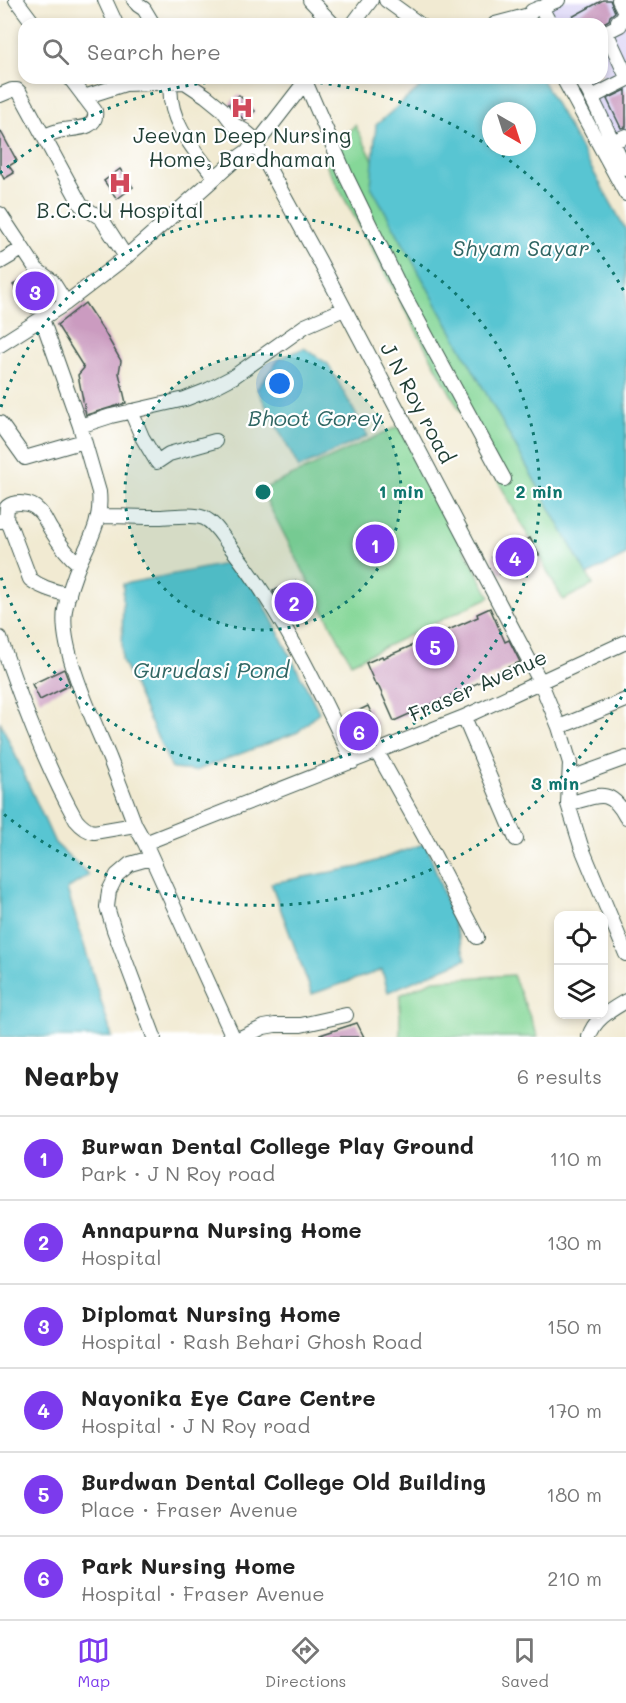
<!DOCTYPE html>
<html lang="en">
<head>
<meta charset="utf-8">
<style>
  :root { --surface:#fff; --page:#f6f6f6; --text:#222; --muted:#767676; --line:#e0e0e0; --accent:#7c3aed }
  body { margin:0; font-family:Mali,sans-serif; background:var(--page); color:var(--text) }
  .controls { position:absolute; right:18px; bottom:18px; display:grid; overflow:hidden; border-radius:12px; box-shadow:0 3px 9px #0003 }
  .controls button { width:54px; height:54px; display:grid; place-items:center; padding:0; border:0; border-bottom:2px solid var(--line); background:var(--surface); color:var(--text); font:30px sans-serif }
  .compass { position:absolute; left:482px; top:102px; width:54px; height:54px; border-radius:50%; background:var(--surface); box-shadow:0 3px 9px #0003; rotate:141deg }
  .you { position:absolute; left:280px; top:384px; width:21px; height:21px; margin:-15px; border:4px solid #fff; border-radius:50%; background:#1a73e8; box-shadow:0 0 0 9px #1a73e833 }
  .badge { display:grid; place-items:center; width:39px; height:39px; border-radius:50%; background:var(--accent); color:#fff; font-size:20px; font-weight:700 }
  .pin { position:absolute; translate:-50% -50%; border:3px solid #fff; box-shadow:0 2px 6px #0006 }
  .list { margin:0; padding:0; list-style:none }
  h2 { display:flex; justify-content:space-between; align-items:center; height:78px; margin:0; padding:0 24px; font-size:26px }
  h2 small { font-size:20px; font-weight:400; color:var(--muted) }
  .list li { display:grid; grid-template-columns:39px 1fr auto; gap:18px; align-items:center; box-sizing:border-box; height:84px; padding:0 24px; border-top:2px solid var(--line) }
  .list b { display:block; font-size:22px; white-space:nowrap }
  .list p { margin:0; font-size:20px; white-space:nowrap; color:var(--muted) }
  .list em { font-size:20px; font-style:normal; color:var(--muted) }
  .icon { flex:none; width:33px; height:33px; fill:none; stroke:currentColor; stroke-width:2; stroke-linecap:round; stroke-linejoin:round }
  .map { position:relative; flex:none; width:626px; height:1037px; overflow:hidden }
  .search { position:absolute; background:var(--surface); box-shadow:0 3px 9px #0003; left:18px; right:18px; top:18px; height:66px; display:flex; align-items:center; gap:15px; box-sizing:border-box; padding:0 21px; border-radius:18px; color:var(--muted); font-size:22px }
  .sheet { height:582px; background:var(--surface) }
  nav { display:flex; justify-content:space-around; align-items:center; box-sizing:border-box; height:84px; border-top:2px solid var(--line); background:var(--surface); font-size:16px; color:var(--muted) }
  nav a { display:grid; justify-items:center; gap:3px }
  nav .on { color:var(--accent) }
  .map>svg:first-child { display:block }
  .built { fill:#dcd5f6 }
  .green { fill:#85d798; stroke:#528a66; stroke-width:1.5 }
  .water { fill:#59c5d2; stroke:#3c8183; stroke-width:1.5; fill-rule:evenodd }
  .building { fill:#cb9bc0 }
  .lines { fill:none; stroke-linecap:round; stroke-linejoin:round }
  .minor-casing { stroke:#3e574c; stroke-width:16 }
  .minor { stroke:#fff; stroke-width:14 }
  .ring { fill:none; stroke:#0f766e; stroke-width:3; stroke-dasharray:3 6 }
  .labels { text-anchor:middle; stroke-width:4.5; stroke-linejoin:round; paint-order:stroke }
  .poi-label { font-size:21px; fill:#1f3d34; stroke:#fff }
  .street-label { font-size:21px; fill:#1f3d34; stroke:#fff }
  .water-label { font-size:22px; font-style:italic; fill:#306663; stroke:#fff }
  .centre { fill:#0f766e; stroke:#fff; stroke-width:3 }
  .ring-label { font-size:18px; text-anchor:middle; font-weight:bold; fill:#0f766e; stroke:#fff; stroke-width:4.5; stroke-linejoin:round; paint-order:stroke }
</style>
</head>
<body>
<div class="map">
<svg width="626" height="1037" viewBox="0 0 626 1037">
  <rect width="100%" height="100%" fill="#fff"/>
  <filter id="ink" filterUnits="userSpaceOnUse"><feTurbulence type="fractalNoise" baseFrequency=".0167" numOctaves="2"/><feDisplacementMap in="SourceGraphic" scale="12" xChannelSelector="R" yChannelSelector="G"/><feConvolveMatrix kernelMatrix="1 2 1 2 8 2 1 2 1" color-interpolation-filters="sRGB"/></filter>
  <filter id="wash" filterUnits="userSpaceOnUse"><feTurbulence type="fractalNoise" baseFrequency=".008" numOctaves="4" result="noise"/><feDisplacementMap in="SourceGraphic" scale="24" xChannelSelector="R" yChannelSelector="G"/><feGaussianBlur stdDeviation="1.35" result="paint"/><feColorMatrix in="noise" values="0 0 0 0 0 0 0 0 0 0 0 0 0 0 0 0 0 1.4 0 .05"/><feComposite in="paint" operator="in"/></filter>
  <g filter="url(#wash)">
    <rect width="100%" height="100%" fill="#f1ead2"/>
    <path class="built" d="M535 0H626V174L575 78H602V24H546Z"/>
    <path class="green" d="M355 125 593 585 563 600 323 159Z
      M399 426 490 597 351 663 261 490Z
      M513 975 538 1037H400V995L434 980Z"/>
    <path class="water" d="M417 78H541L626 230V555L587 575 371 186 376 125 421 86ZM491 111H527V147H491Z
      M304 348 328 364 368 436 299 468 257 389 279 359Z
      M230 563 251 579 319 712 298 732 195 771 172 769 122 660 123 584Z
      M0 721 55 843 89 875 67 889 112 1037H0Z
      M426 843 466 959 388 992 382 970 312 994 271 883 359 867Z"/>
    <g id="blocks">
      <path class="building" d="M603 0H610L615 12 610 16 609 20 602 24H559Z
        M626 90V127L621 128 607 99Z
        M239 95 255 111 245 121 229 104Z
        M0 130 17 161 9 166 14 173 4 179 0 171Z
        M120 169 133 187 117 199 104 181Z
        M29 274 45 287 53 299 32 313 13 285Z
        M85 303 105 333 121 361 119 373 126 403 86 415 78 375 84 368 57 325Z
        M530 538 539 555 500 574 492 557Z
        M295 581 305 602 286 612 273 591Z
        M490 608 505 642 509 640 520 662 499 671 500 673 394 721 378 685 376 686 366 663 382 656 383 658 425 640 424 637 436 632 437 635 478 617 477 614Z
        M64 669 70 685 40 700 32 684Z
        M368 706 377 725 365 731 369 740 358 745 345 717Z
        M357 1023 364 1037H321L320 1035Z"/>
    </g>
  </g>
  <g filter="url(#ink)">
    <use href="#blocks" fill-opacity="0" stroke="#3e574c" stroke-width="1.5"/>
    <g class="lines">
      <g class="minor-casing">
        <path id="minor" d="M16 0 34 24
          M105 0 116 24
          M134 0 138 5 144 9 153 24
          M310 0 333 24
          M386 0 419 24
          M619 0 626 14
          M542 9 548 4 558 0
          M626 16 618 21 620 25 606 32 626 75
          M353 24 371 0
          M495 24 529 15 532 11 539 8 542 9 550 24
          M563 78 626 194
          M581 78C598 107 610 139 626 168
          M305 81 347 178 402 291 504 479
          M171 82C166 119 194 150 215 177
          M0 95 12 90H17L20 93 81 205 88 210 101 218 126 257
          M84 97 125 84 185 82 206 96 222 109 234 125 245 131 258 142
          M592 97 626 80
          M44 136C50 134 56 131 63 130 75 128 98 130 95 111L70 78
          M612 142 626 136
          M256 145 319 260 540 681 559 727 570 763 568 804 581 846 626 954
          M0 214 37 270 52 281 66 303
          M0 262 22 249
          M42 319 80 426 99 492C102 520 91 538 80 562 74 576 68 594 65 610 59 649 93 719 109 757 118 780 127 803 135 825L145 843 233 1037
          M0 345 66 303 126 257 235 160 256 145 308 78
          M131 411 142 437 157 462 169 454 215 441
          M0 423 25 458 84 441
          M80 426 111 416 185 399 208 390 233 377 305 326 344 309
          M100 516C119 516 139 517 159 517 172 517 191 513 204 518 215 523 222 536 229 545 281 610 318 687 353 762
          M6 520 7 507C15 501 31 502 38 510 44 515 47 524 51 530 59 543 67 555 79 564
          M0 521 6 520 10 526 30 579C41 588 55 591 69 595
          M0 638C21 700 44 762 76 820 81 826 86 831 94 832L135 825
          M464 717 516 839
          M559 727 626 700
          M377 752 423 834 477 937
          M571 778 626 758
          M568 804C597 796 610 786 626 817
          M145 843 464 717 626 642
          M151 858 130 864 117 875 109 891 107 907 114 930 154 1037
          M242 1037 264 1027 275 1025H301L346 1015
          M589 1037C594 1019 611 1010 626 1001"/>
      </g>
      <use href="#minor" class="minor"/>
    </g>
  </g>
  <circle cx="263" cy="492" r="138" fill="#0f766e" fill-opacity=".12"/>
  <g class="ring">
    <circle cx="263" cy="492" r="138"/>
    <path d="M1 407A276 276 0 1 1 1 577"/>
    <path d="M626 689A413 413 0 0 1 0 811M0 173A413 413 0 0 1 626 295"/>
  </g>
  <defs>
    <g id="hospital-bare" transform="scale(1.8)"><path d="M-5-5h3v3.5h4V-5h3V5h-3V1.5h-4V5h-3Z" fill="#d1495b" stroke="#fff" stroke-width="2.5" paint-order="stroke"/></g>
  </defs>
  <g fill-rule="evenodd">
    <use href="#hospital-bare" x="242" y="108"/>
    <use href="#hospital-bare" x="120" y="183"/>
  </g>
  <g class="labels">
    <g class="poi-label">
      <text x="242" y="143">Jeevan Deep Nursing<tspan x="242" dy="24">Home, Bardhaman</tspan></text>
      <text x="120" y="218">B.C.C.U Hospital</text>
    </g>
    <g class="street-label">
      <text transform="translate(417 403) rotate(62)" y="7">J N Roy road</text>
      <text transform="translate(478 686) rotate(-24)" y="7">Fraser Avenue</text>
    </g>
    <g class="water-label">
      <text x="521" y="256">Shyam Sayar</text>
      <text x="315" y="426">Bhoot Gorey</text>
      <text x="211" y="678">Gurudasi Pond</text>
    </g>
  </g>
  <circle cx="263" cy="492" r="9" class="centre"/>
  <g class="ring-label">
    <text x="401" y="498">1 min</text>
    <text x="539" y="498">2 min</text>
    <text x="555" y="790">3 min</text>
  </g>
</svg>
<div class="controls">
<button><svg class="icon" aria-label="locate" viewBox="0 0 24 24"><circle cx="12" cy="12" r="6"/><path d="M12 2v4M12 18v4M2 12h4M18 12h4"/></svg></button>
<button><svg class="icon" aria-label="layers" viewBox="0 0 24 24"><path d="M12 4l9 5-9 5-9-5zM3 14l9 5 9-5"/></svg></button>
</div>
<svg class="compass" viewBox="-18 -18 36 36"><path d="M0-13l5 13h-10z" fill="#e53935"/><path d="M0 13l5-13h-10z" fill="#767676"/></svg>
<div class="you"></div>
<div class="pin badge" style="left:375px;top:544px">1</div>
<div class="pin badge" style="left:294px;top:602px">2</div>
<div class="pin badge" style="left:35px;top:291px">3</div>
<div class="pin badge" style="left:515px;top:557px">4</div>
<div class="pin badge" style="left:435px;top:646px">5</div>
<div class="pin badge" style="left:359px;top:731px">6</div>
<div class="search"><svg class="icon" aria-label="search" viewBox="0 0 24 24"><circle cx="10" cy="10" r="6"/><path d="M15 15l6 6"/></svg>Search here</div>
</div>
<section class="sheet">
<h2>Nearby<small>6 results</small></h2>
<ul class="list">
<li><span class="badge">1</span><div><b>Burwan Dental College Play Ground</b><p>Park · J N Roy road</p></div><em>110 m</em></li>
<li><span class="badge">2</span><div><b>Annapurna Nursing Home</b><p>Hospital</p></div><em>130 m</em></li>
<li><span class="badge">3</span><div><b>Diplomat Nursing Home</b><p>Hospital · Rash Behari Ghosh Road</p></div><em>150 m</em></li>
<li><span class="badge">4</span><div><b>Nayonika Eye Care Centre</b><p>Hospital · J N Roy road</p></div><em>170 m</em></li>
<li><span class="badge">5</span><div><b>Burdwan Dental College Old Building</b><p>Place · Fraser Avenue</p></div><em>180 m</em></li>
<li><span class="badge">6</span><div><b>Park Nursing Home</b><p>Hospital · Fraser Avenue</p></div><em>210 m</em></li>
</ul>
</section>
<nav>
<a class="on"><svg class="icon" aria-label="map" viewBox="0 0 24 24"><path d="M3 6l6-2 6 2 6-2v14l-6 2-6-2-6 2zM9 4v14M15 6v14"/></svg>Map</a>
<a><svg class="icon" aria-label="directions" viewBox="0 0 24 24"><path d="M12 3l9 9-9 9-9-9zM9 14v-3h6M13 9l2 2-2 2"/></svg>Directions</a>
<a><svg class="icon" aria-label="saved" viewBox="0 0 24 24"><path d="M7 4h10v16l-5-4-5 4z"/></svg>Saved</a>
</nav>
</body>
</html>
